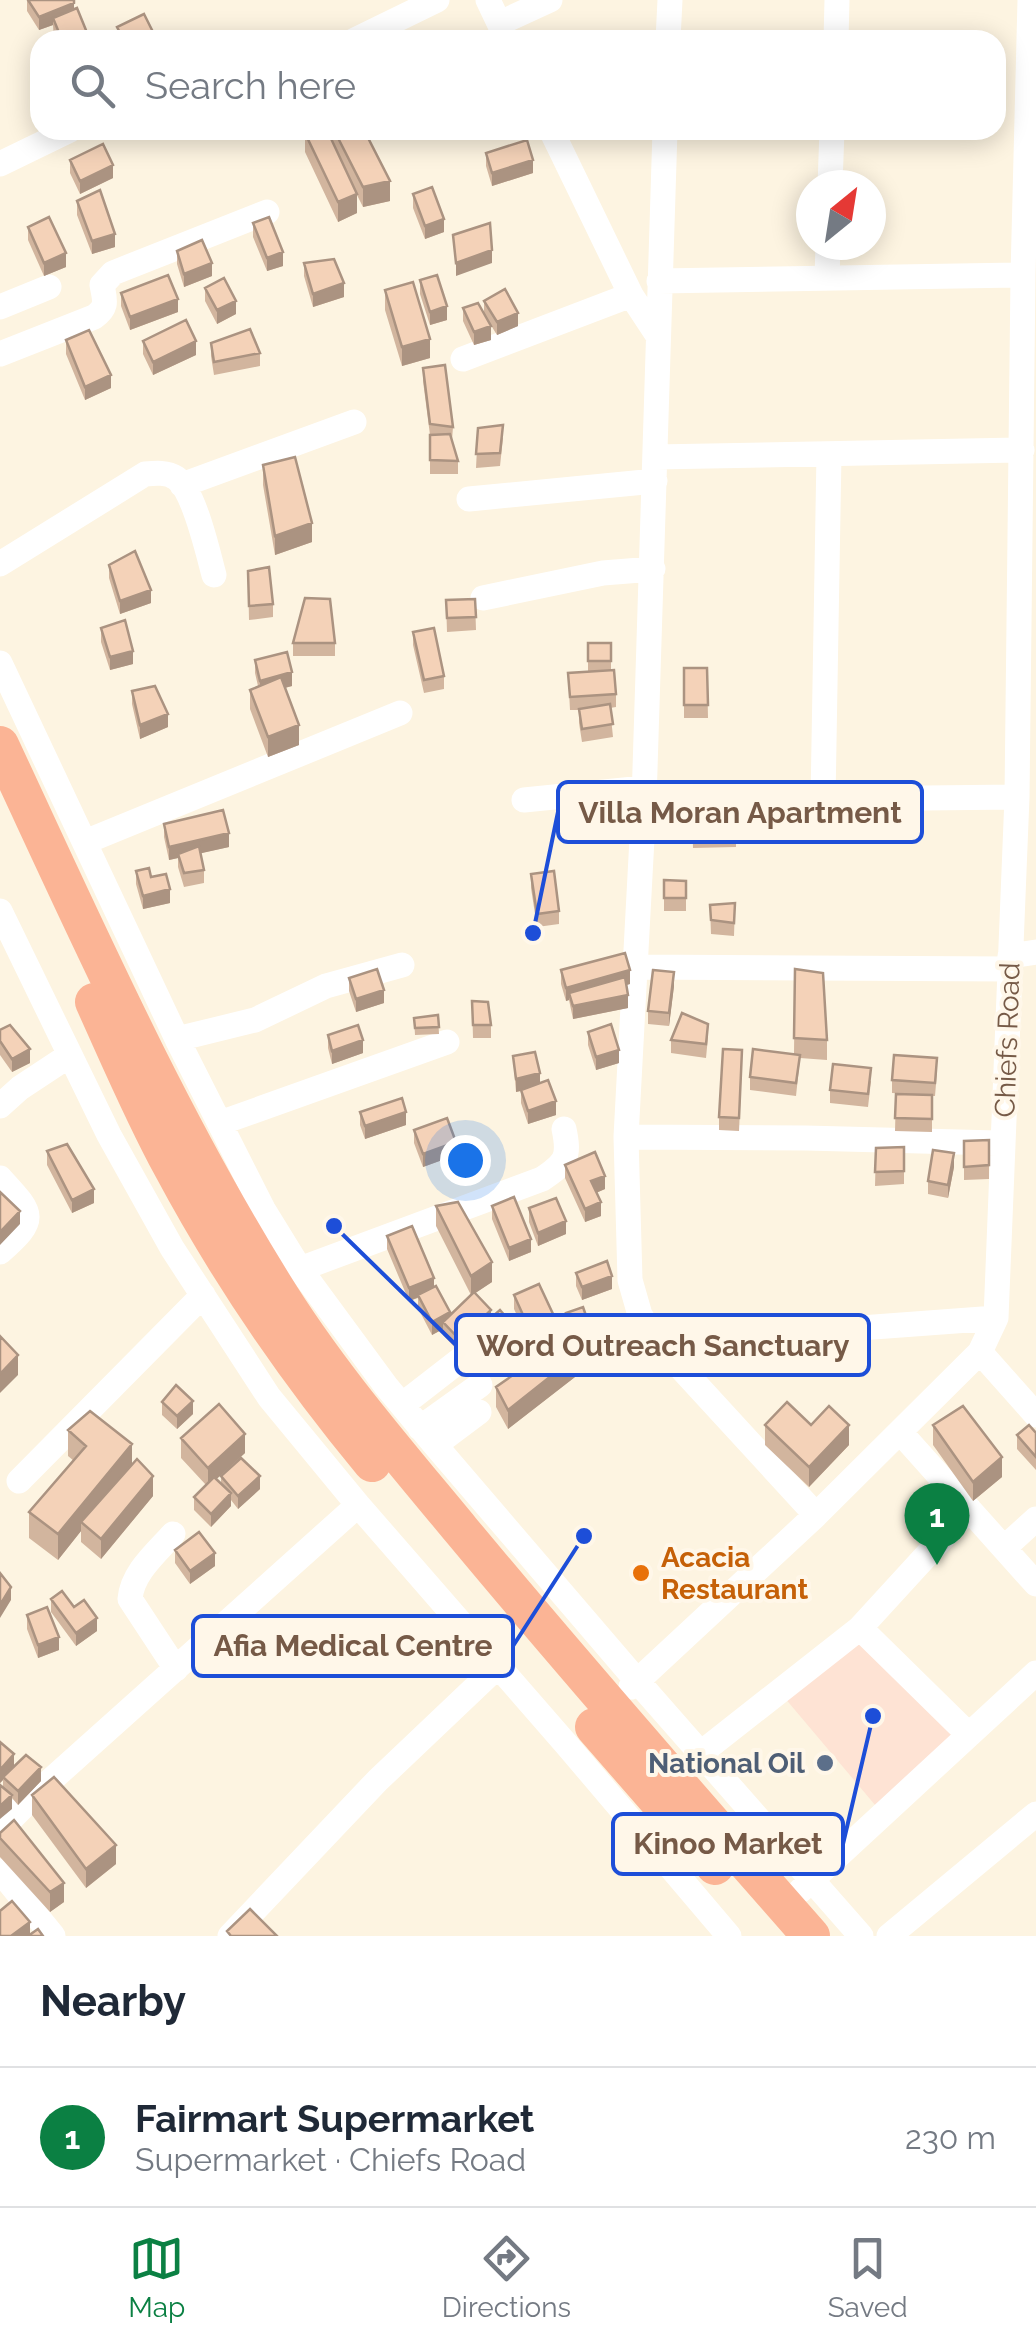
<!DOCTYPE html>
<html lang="en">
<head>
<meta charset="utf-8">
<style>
  :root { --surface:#fff; --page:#f6f6f7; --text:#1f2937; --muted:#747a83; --line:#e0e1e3; --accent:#0b8043 }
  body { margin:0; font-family:Raleway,sans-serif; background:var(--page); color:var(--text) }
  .compass { position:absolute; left:796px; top:170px; width:90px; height:90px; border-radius:50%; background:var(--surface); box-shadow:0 5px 25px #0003; rotate:30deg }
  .you { position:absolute; left:465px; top:1160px; width:35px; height:35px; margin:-25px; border:8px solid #fff; border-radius:50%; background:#1a73e8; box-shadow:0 0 0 15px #1a73e833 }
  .badge { display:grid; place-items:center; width:65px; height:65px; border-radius:50%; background:var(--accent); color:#fff; font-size:32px; font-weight:700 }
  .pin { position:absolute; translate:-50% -82px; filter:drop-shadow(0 2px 5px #0008) }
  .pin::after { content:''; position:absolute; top:52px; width:35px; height:30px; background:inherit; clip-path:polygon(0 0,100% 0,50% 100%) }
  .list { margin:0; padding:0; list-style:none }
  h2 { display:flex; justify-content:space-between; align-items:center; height:130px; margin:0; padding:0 40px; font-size:42px }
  h2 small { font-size:32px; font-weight:400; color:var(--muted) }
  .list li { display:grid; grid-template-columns:65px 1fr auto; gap:30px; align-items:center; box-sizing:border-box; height:140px; padding:0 40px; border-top:2px solid var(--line) }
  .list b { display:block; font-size:38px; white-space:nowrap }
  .list p { margin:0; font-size:32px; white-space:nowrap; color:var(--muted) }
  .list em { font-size:32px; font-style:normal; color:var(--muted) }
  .icon { flex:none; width:55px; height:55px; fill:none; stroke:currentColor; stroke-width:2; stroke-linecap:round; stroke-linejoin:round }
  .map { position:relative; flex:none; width:1036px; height:1936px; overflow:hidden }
  .search { position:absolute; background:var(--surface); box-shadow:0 5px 25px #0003; left:30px; right:30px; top:30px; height:110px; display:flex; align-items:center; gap:25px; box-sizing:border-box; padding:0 35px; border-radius:30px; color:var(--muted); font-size:38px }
  .sheet { height:270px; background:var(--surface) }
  nav { display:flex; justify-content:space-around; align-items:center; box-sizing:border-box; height:140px; border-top:2px solid var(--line); background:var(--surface); font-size:28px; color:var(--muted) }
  nav a { display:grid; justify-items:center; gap:5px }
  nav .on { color:var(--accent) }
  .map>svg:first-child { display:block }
  .commercial { fill:#fee3d4 }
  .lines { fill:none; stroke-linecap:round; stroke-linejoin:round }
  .minor { stroke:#fff; stroke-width:25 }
  .highway { stroke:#fbb495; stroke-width:38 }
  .wall { fill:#d2b59e }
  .shaded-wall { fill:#ab9381 }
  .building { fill:#f4d2b8; stroke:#ab9381; stroke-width:2.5 }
  .food-dot { fill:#e8710a; stroke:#fff7e9; stroke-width:4 }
  .service-dot { fill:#5c6f8a; stroke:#fff7e9; stroke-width:4 }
  .labels { text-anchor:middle; stroke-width:8; stroke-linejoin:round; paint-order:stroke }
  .street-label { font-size:28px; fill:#765a47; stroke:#fff7e9 }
  .food-label { font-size:28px; font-weight:bold; fill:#c56008; stroke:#fff7e9; text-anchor:start }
  .service-label { font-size:28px; font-weight:bold; fill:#4e5e75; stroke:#fff7e9; text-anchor:end }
  .leader { fill:none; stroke:#1d4ed8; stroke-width:4 }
  .callout-dot { fill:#1d4ed8; stroke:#fff7e9; stroke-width:4 }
  .callout { fill:#fff7e9; stroke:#1d4ed8; stroke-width:4 }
  .callout-label { font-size:30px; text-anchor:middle; font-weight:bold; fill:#765a47 }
</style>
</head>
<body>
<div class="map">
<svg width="1036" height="1936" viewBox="0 0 1036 1936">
  <rect width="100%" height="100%" fill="#fdf4e1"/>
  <path class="commercial" d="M861 1636 965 1736 881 1812 784 1697Z"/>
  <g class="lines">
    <path class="minor" d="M488 0 507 40
      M500 23 550 0
      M355 40 437 0
      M668 40 670 0
      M836 40 837 0
      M551 130 631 295 658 336
      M665 130 644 801 626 1137 630 1280 640 1315 658 1343 816 1515
      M0 164 70 130
      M830 185 832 130
      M827 278 828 245
      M659 281 1023 275
      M0 307 49 287
      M0 354 94 317C108 307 105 301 102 285L113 273 267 212
      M463 359 631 295
      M655 457 1022 450
      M182 485 354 422
      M469 499 655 481
      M0 564 145 474C156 473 167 472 176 478 194 490 208 553 214 575
      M483 598 603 573 653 569
      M0 663 177 1039 263 1209 300 1269 386 1386 435 1445 638 1682 861 1936
      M524 800 644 788
      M823 800 829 454
      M644 801 1017 797
      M85 842 400 713
      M0 911 109 1135 172 1248 269 1397 358 1505 566 1744 729 1936
      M1010 956 1036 952
      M636 967 1010 969
      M177 1039 255 1020 326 986 402 965
      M0 1106 20 1088 70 1055
      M220 1123 447 1042
      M626 1137 806 1138 997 1143
      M0 1178C33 1214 39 1218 0 1252
      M300 1269 542 1179C566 1163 570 1157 564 1129
      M658 1343 996 1318
      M980 1352 1036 1415
      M402 1405 460 1360
      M420 1428 480 1385
      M900 1432 1036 1584
      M435 1445 479 1412
      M19 1481 203 1295
      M173 1534C156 1553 132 1573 130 1599L176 1669
      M1004 1548 1036 1519
      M860 1628 969 1735
      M631 1687 816 1515 980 1352 996 1318 1017 797 1023 275 1030 0
      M701 1753 860 1628 969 1509
      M0 1830 40 1790 358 1505
      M0 1871 53 1936
      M801 1890 1036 1673
      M230 1936 378 1780 497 1667
      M889 1936 1036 1814"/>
    <path class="highway" d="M0 745C85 927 167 1113 273 1284 327 1372 395 1450 461 1530 575 1667 693 1802 811 1936
      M94 1002C119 1057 143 1114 172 1167 228 1272 296 1371 372 1463
      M594 1727 715 1866"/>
  </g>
  <path class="wall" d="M27 0H74V10L90 40H54L53 25 39 30 27 11Z
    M328 130H364L390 201 363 207 357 195V213L338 222 305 152V133Z
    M486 153 533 173 492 186 486 166Z
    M70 160 113 178 80 194 70 173Z
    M413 194 444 232 425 239 413 208Z
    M77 201 115 247 92 254 77 215Z
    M253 223 283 266 267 271 253 237Z
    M28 227 66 267 44 276 28 240Z
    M177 251 212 276 184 287 177 264Z
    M304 263 344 297 313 307 304 276Z
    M420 280 447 320 430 325 420 294Z
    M205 288 236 314 217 324 205 301Z
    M385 290 430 358 402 366 385 310Z
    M121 293 178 312 130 330 121 306Z
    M484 301 518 326 497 335 484 314Z
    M463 308 491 340 474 345 463 321Z
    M66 340 111 388 85 400 66 354Z
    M143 341 196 355 153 375 143 354Z
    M211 343 260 353V366L214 375 211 356Z
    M423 368 453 427 452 440 458 461V474H430V435L423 381Z
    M478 428 503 438 500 466 476 468Z
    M263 465 312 542 275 555 263 485Z
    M109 565 151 603 120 614 109 578Z
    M248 571 273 604V617L249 620Z
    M475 599 476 630 447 632 446 600Z
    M101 628 133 664 110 670 101 642Z
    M413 632 444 676V689L424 693 413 645Z
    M293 643H335V656H293Z
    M588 643H611V670L616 694V707L610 708 613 737 582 742 579 723V710H570L568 673 588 672Z
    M255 660 292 686 285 688 299 745 268 757 250 709V690L258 686 255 673Z
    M684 668H707L708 718H684Z
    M132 691 168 727 140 739 132 704Z
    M736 816V847L693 848 692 817Z
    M164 824 229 847 201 853 204 870V883L184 887 178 867V858L169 860 164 837Z
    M136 871 151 877 170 903 143 909 136 884Z
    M531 874 559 911V924L537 927 531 888Z
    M664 880 686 881V911H664Z
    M735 903 734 936 711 934 710 905Z
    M795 969 827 1040V1060L800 1058 796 1096 750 1090V1077L794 1054Z
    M561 970 630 984 626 985 628 1008 573 1019 569 1000 566 1001 561 984Z
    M349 978 384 1003 356 1012 349 991Z
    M674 986 669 1026 648 1024V1011Z
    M472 1001 491 1025V1038H473Z
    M438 1015 439 1034 415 1035 414 1018Z
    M0 1030 30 1063 12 1072 0 1055Z
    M588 1032 619 1063 596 1070 588 1045Z
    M328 1035 363 1053 332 1064 328 1048Z
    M708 1037 706 1058 671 1053V1040Z
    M513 1056 540 1083 556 1115 528 1124 521 1103V1091L516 1092Z
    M742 1063 739 1131 719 1130V1117Z
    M937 1072 935 1096H932V1132L895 1131 896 1094H912L892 1093V1080Z
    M871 1081 868 1107 830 1103V1090Z
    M360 1112 406 1125 365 1139 360 1125Z
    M414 1130 456 1155 423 1167 414 1143Z
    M989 1140V1179L964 1180V1141Z
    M904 1147V1184L875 1186 876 1148Z
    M47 1151 94 1203 72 1213 47 1165Z
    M565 1165 605 1189 596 1193 601 1216 585 1222 565 1178Z
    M954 1167 948 1198 928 1194V1181Z
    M436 1206 492 1282 475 1293 491 1318 517 1343 480 1375 463 1355V1350L460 1353 443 1335V1329L432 1335 418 1308V1298L409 1301 387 1249V1236L434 1287 450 1315 471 1295 436 1226Z
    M492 1206 531 1252 509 1261 492 1219Z
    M529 1208 566 1234 538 1246 529 1222Z
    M576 1273 612 1289 582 1300 576 1286Z
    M514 1295 553 1328 528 1339 514 1309Z
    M566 1313 592 1346 576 1352 566 1326Z
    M617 1327 653 1359 634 1370 617 1341Z
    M575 1377 508 1429 496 1407V1387Z
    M162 1402 193 1414 177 1429 162 1415Z
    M765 1425H811L849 1445 809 1487 765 1445Z
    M933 1425 1002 1477 973 1501 933 1445Z
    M68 1430 132 1464 153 1496 101 1559 81 1542V1531L58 1560 29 1538V1512L74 1461 68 1456Z
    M1036 1433V1470L1017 1449V1435Z
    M181 1438 245 1453 216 1479 221 1484V1476L260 1489 238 1509 231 1500V1506L211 1527 194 1510V1497L206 1485 181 1458Z
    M175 1550 215 1566 190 1584 175 1563Z
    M51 1599 74 1607 97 1631 76 1646 51 1612Z
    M27 1615 59 1650 38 1658 27 1629Z
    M0 1742 14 1767 41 1781 18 1805 12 1798V1809L3 1788V1780L0 1783Z
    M32 1795 116 1864 86 1888 32 1815Z
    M0 1833 64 1902 50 1912 0 1857Z"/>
  <path class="shaded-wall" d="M74 3V16L53 18V25L39 30V17Z
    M533 160V173L492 186V173Z
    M113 165V178L80 194V181Z
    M390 181V201L363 207V187Z
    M357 194V213L338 222V202Z
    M444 219V232L425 239V226Z
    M115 234V247L92 254V241Z
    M492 250V263L456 276V263Z
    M283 252V266L267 271V258Z
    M66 253V267L44 276V263Z
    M212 263V276L184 287V274Z
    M344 283V297L313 307V294Z
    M178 299V312L130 330V317Z
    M236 301V314L217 324V310Z
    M447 306V320L430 325V312Z
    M518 313V326L497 335V322Z
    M491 326V340L474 345V332Z
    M430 339V358L402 366V347Z
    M196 341V355L153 375V362Z
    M111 375V388L85 400V387Z
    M312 523V542L275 555V536Z
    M151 590V603L120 614V601Z
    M133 651V664L110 670V657Z
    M292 672V686L260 694V681Z
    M168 714V727L140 739V725Z
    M299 725V745L268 757V737Z
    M229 833V847L180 858 178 854V858L169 860V847Z
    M170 889V903L143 909V896Z
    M630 970V984L571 1000 569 993V1000L566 1001V988Z
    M674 972V986L669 1026V1013Z
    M384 990V1003L356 1012V999Z
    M628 995V1008L573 1019V1006Z
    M363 1040V1053L332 1064V1051Z
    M30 1049V1063L12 1072V1059Z
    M619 1050V1063L596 1070V1057Z
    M540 1073V1086L516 1092V1079Z
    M556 1101V1115L528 1124V1111Z
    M406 1112V1125L365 1139V1126Z
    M456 1142V1155L423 1167V1154Z
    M954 1153V1167L948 1198V1185Z
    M605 1176V1189L591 1195V1181Z
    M94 1189V1203L72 1213V1200Z
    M601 1202V1216L585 1222V1209Z
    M20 1211V1224L0 1245V1232Z
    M566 1221V1234L538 1246V1233Z
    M531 1239V1252L509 1261V1248Z
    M492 1262V1282L471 1296V1276Z
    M612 1276V1289L582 1300V1287Z
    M434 1278V1291L409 1301V1288Z
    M491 1310V1323L463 1342V1350L460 1353V1340Z
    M450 1312V1325L443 1322V1329L432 1335V1322Z
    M553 1314V1328L528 1339V1326Z
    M517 1330V1343L480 1375V1362Z
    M592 1333V1346L576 1352V1339Z
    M653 1346V1359L634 1370V1357Z
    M18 1355V1375L0 1393V1374Z
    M575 1357V1377L508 1429V1410Z
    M193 1401V1414L177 1429V1416Z
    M849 1425V1445L809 1487V1467Z
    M245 1434V1453L208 1487V1468Z
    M132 1444V1470L81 1522V1531L58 1560V1534Z
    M1002 1457V1477L973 1501V1482Z
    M153 1476V1496L101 1559V1539Z
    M260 1476V1489L238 1509V1496Z
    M231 1493V1506L211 1527V1514Z
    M215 1553V1566L190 1584V1571Z
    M11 1587V1600L0 1618V1605Z
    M97 1618V1631L76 1646V1633Z
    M59 1637V1650L38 1658V1645Z
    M14 1754V1767L3 1777V1780L0 1783V1770Z
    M41 1767V1781L18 1805V1791Z
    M12 1795V1809L0 1819V1806Z
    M116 1845V1864L86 1888V1869Z
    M64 1883V1902L50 1912V1892Z
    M30 1922V1936H11Z"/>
  <path class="building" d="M28 0H74V3L39 17Z
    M77 8 90 40H62L53 18Z
    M144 14 157 40H124L117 27Z
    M311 130H327L357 194 338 202 305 133Z
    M334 130H364L390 181 363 187Z
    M527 140 533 160 492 173 486 153Z
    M103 144 113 165 80 181 70 160Z
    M432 187 444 219 425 226 413 194Z
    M100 190 115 234 92 241 77 201Z
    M49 217 66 253 44 263 28 227Z
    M269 217 283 252 267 258 253 223Z
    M490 223 492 250 456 263 453 235Z
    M202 240 212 263 184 274 177 251Z
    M334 259 344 283 313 294 304 263Z
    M168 275 178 299 130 317 121 293Z
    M437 275 447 306 430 312 420 280Z
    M224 278 236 301 217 310 205 288Z
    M413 282 430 339 402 347 385 290Z
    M505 289 518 313 497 322 484 301Z
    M478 303 491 326 474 332 463 308Z
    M186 320 196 341 153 362 143 341Z
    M250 329 260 353 214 362 211 343Z
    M89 330 111 375 85 387 66 340Z
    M445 365 453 427 430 424 423 368Z
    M503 425 500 453 476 454 478 428Z
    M450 434 458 461 430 460V435Z
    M295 457 312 523 275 536 263 465Z
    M135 551 151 590 120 601 109 565Z
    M269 567 273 604 249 606 248 571Z
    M305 598 330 599 335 643H293Z
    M475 599 476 617 447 618 446 600Z
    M125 620 133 651 110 657 101 628Z
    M434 628 444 676 424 680 413 632Z
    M588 643H611V661H588Z
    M287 652 292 672 260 681 255 660Z
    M684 668H707L708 705H684Z
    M614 670 616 694 570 697 568 673Z
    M281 677 299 725 268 737 250 690Z
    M155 686 168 714 140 725 132 691Z
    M610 704 613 724 582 729 579 709Z
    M223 810 229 833 169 847 164 824Z
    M199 846 204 870 184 873 178 854Z
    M149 868 151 877 166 874 170 889 143 896 136 871Z
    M554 871 559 911 537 914 531 874Z
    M664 880 686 881V898H664Z
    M735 903 734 923 711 920 710 905Z
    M625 953 630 970 566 988 561 970Z
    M377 969 384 990 356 999 349 978Z
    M795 969 823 973 827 1040 794 1038Z
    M653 970 674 972 669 1013 648 1011Z
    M625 977 628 995 573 1006 569 993Z
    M472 1001 488 1002 491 1025H473Z
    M682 1013 708 1024 706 1044 671 1040Z
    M438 1015 439 1027 415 1028 414 1018Z
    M611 1024 619 1050 596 1057 588 1032Z
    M10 1025 30 1049 12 1059 0 1041V1030Z
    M358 1025 363 1040 332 1051 328 1035Z
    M723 1049 742 1050 739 1118 719 1117Z
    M753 1049 800 1055 796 1083 750 1077Z
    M535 1052 540 1073 516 1079 513 1056Z
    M894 1055 937 1058 935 1083 892 1080Z
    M833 1064 871 1068 868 1094 830 1090Z
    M548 1080 556 1101 528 1111 521 1090Z
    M896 1094 932 1095V1119L895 1118Z
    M402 1098 406 1112 365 1126 360 1112Z
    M447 1118 456 1142 423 1154 414 1130Z
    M989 1140V1165L964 1167V1141Z
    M67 1144 94 1189 72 1200 47 1151Z
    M904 1147V1171L875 1172 876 1148Z
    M933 1150 954 1153 948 1185 928 1181Z
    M595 1152 605 1176 591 1181 601 1202 585 1209 565 1165Z
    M0 1192 20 1211 0 1232Z
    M514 1197 531 1239 509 1248 492 1206Z
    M556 1198 566 1221 538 1233 529 1208Z
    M458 1202 492 1262 471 1276 436 1206Z
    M412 1226 434 1278 409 1288 387 1236Z
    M607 1261 612 1276 582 1287 576 1273Z
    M539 1284 553 1314 528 1326 514 1295Z
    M436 1286 450 1312 432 1322 418 1295Z
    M474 1292 491 1310 460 1340 443 1322Z
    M583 1307 592 1333 576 1339 566 1313Z
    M500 1310 517 1330 480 1362 463 1342Z
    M0 1336 18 1355 0 1374Z
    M563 1340 575 1357 508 1410 496 1387Z
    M176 1385 193 1401 177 1416 162 1402Z
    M787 1402 811 1425 829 1406 849 1425 809 1467 765 1425Z
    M219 1404 245 1434 208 1468 181 1438Z
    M963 1406 1002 1457 973 1482 933 1425Z
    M90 1411 132 1444 58 1534 29 1512 86 1446 68 1430Z
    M1029 1425 1036 1433V1457L1017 1435Z
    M241 1458 260 1476 238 1496 221 1476Z
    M137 1459 153 1476 101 1539 81 1522Z
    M214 1477 231 1493 211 1514 194 1497Z
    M199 1532 215 1553 190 1571 175 1550Z
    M0 1573 11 1587 0 1605Z
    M62 1591 74 1607 84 1600 97 1618 76 1633 51 1599Z
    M47 1607 59 1637 38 1645 27 1615Z
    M0 1742 14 1754 0 1770Z
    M26 1755 41 1767 18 1791 3 1777Z
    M54 1777 116 1845 86 1869 32 1795Z
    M0 1785 12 1795 0 1806Z
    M14 1820 64 1883 50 1892 0 1838V1833Z
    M12 1901 30 1922 11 1936H0V1911Z
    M250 1909 277 1936H231L227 1931Z
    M38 1929 43 1936H28Z"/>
  <circle class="food-dot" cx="641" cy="1573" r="10"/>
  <circle class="service-dot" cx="825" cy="1763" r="10"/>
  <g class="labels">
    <g class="street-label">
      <text transform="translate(1007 1040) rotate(-88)" y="10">Chiefs Road</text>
    </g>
    <g class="food-label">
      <text x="661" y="1567">Acacia<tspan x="661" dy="32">Restaurant</tspan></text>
    </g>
    <g class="service-label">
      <text x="805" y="1773">National Oil</text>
    </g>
  </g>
  <path class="leader" d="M533 933L558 812M334 1226L456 1345M584 1536L513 1646M873 1716L843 1844"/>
  <g class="callout-dot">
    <circle cx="533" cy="933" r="10"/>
    <circle cx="334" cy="1226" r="10"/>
    <circle cx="584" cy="1536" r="10"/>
    <circle cx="873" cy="1716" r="10"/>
  </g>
  <g class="callout">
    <rect x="558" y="782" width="364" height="60" rx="10"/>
    <rect x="456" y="1315" width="413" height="60" rx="10"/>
    <rect x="193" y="1616" width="320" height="60" rx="10"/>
    <rect x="613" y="1814" width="230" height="60" rx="10"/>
  </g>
  <g class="callout-label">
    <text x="740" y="823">Villa Moran Apartment</text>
    <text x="663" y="1356">Word Outreach Sanctuary</text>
    <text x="353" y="1656">Afia Medical Centre</text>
    <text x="728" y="1854">Kinoo Market</text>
  </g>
</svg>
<svg class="compass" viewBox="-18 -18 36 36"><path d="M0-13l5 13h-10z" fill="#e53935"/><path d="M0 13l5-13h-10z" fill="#747a83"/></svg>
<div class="you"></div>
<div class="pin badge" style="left:937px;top:1565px">1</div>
<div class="search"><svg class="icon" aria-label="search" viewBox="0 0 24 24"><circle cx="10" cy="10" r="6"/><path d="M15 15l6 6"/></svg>Search here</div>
</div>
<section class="sheet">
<h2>Nearby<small></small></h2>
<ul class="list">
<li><span class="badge">1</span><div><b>Fairmart Supermarket</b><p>Supermarket · Chiefs Road</p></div><em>230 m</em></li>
</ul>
</section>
<nav>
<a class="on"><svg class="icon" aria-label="map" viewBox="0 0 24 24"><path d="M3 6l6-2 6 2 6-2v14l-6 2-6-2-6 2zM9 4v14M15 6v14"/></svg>Map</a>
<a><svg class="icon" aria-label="directions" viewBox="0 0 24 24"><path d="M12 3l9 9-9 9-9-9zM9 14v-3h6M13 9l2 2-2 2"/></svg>Directions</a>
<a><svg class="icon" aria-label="saved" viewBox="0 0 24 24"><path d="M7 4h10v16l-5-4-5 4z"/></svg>Saved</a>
</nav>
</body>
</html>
